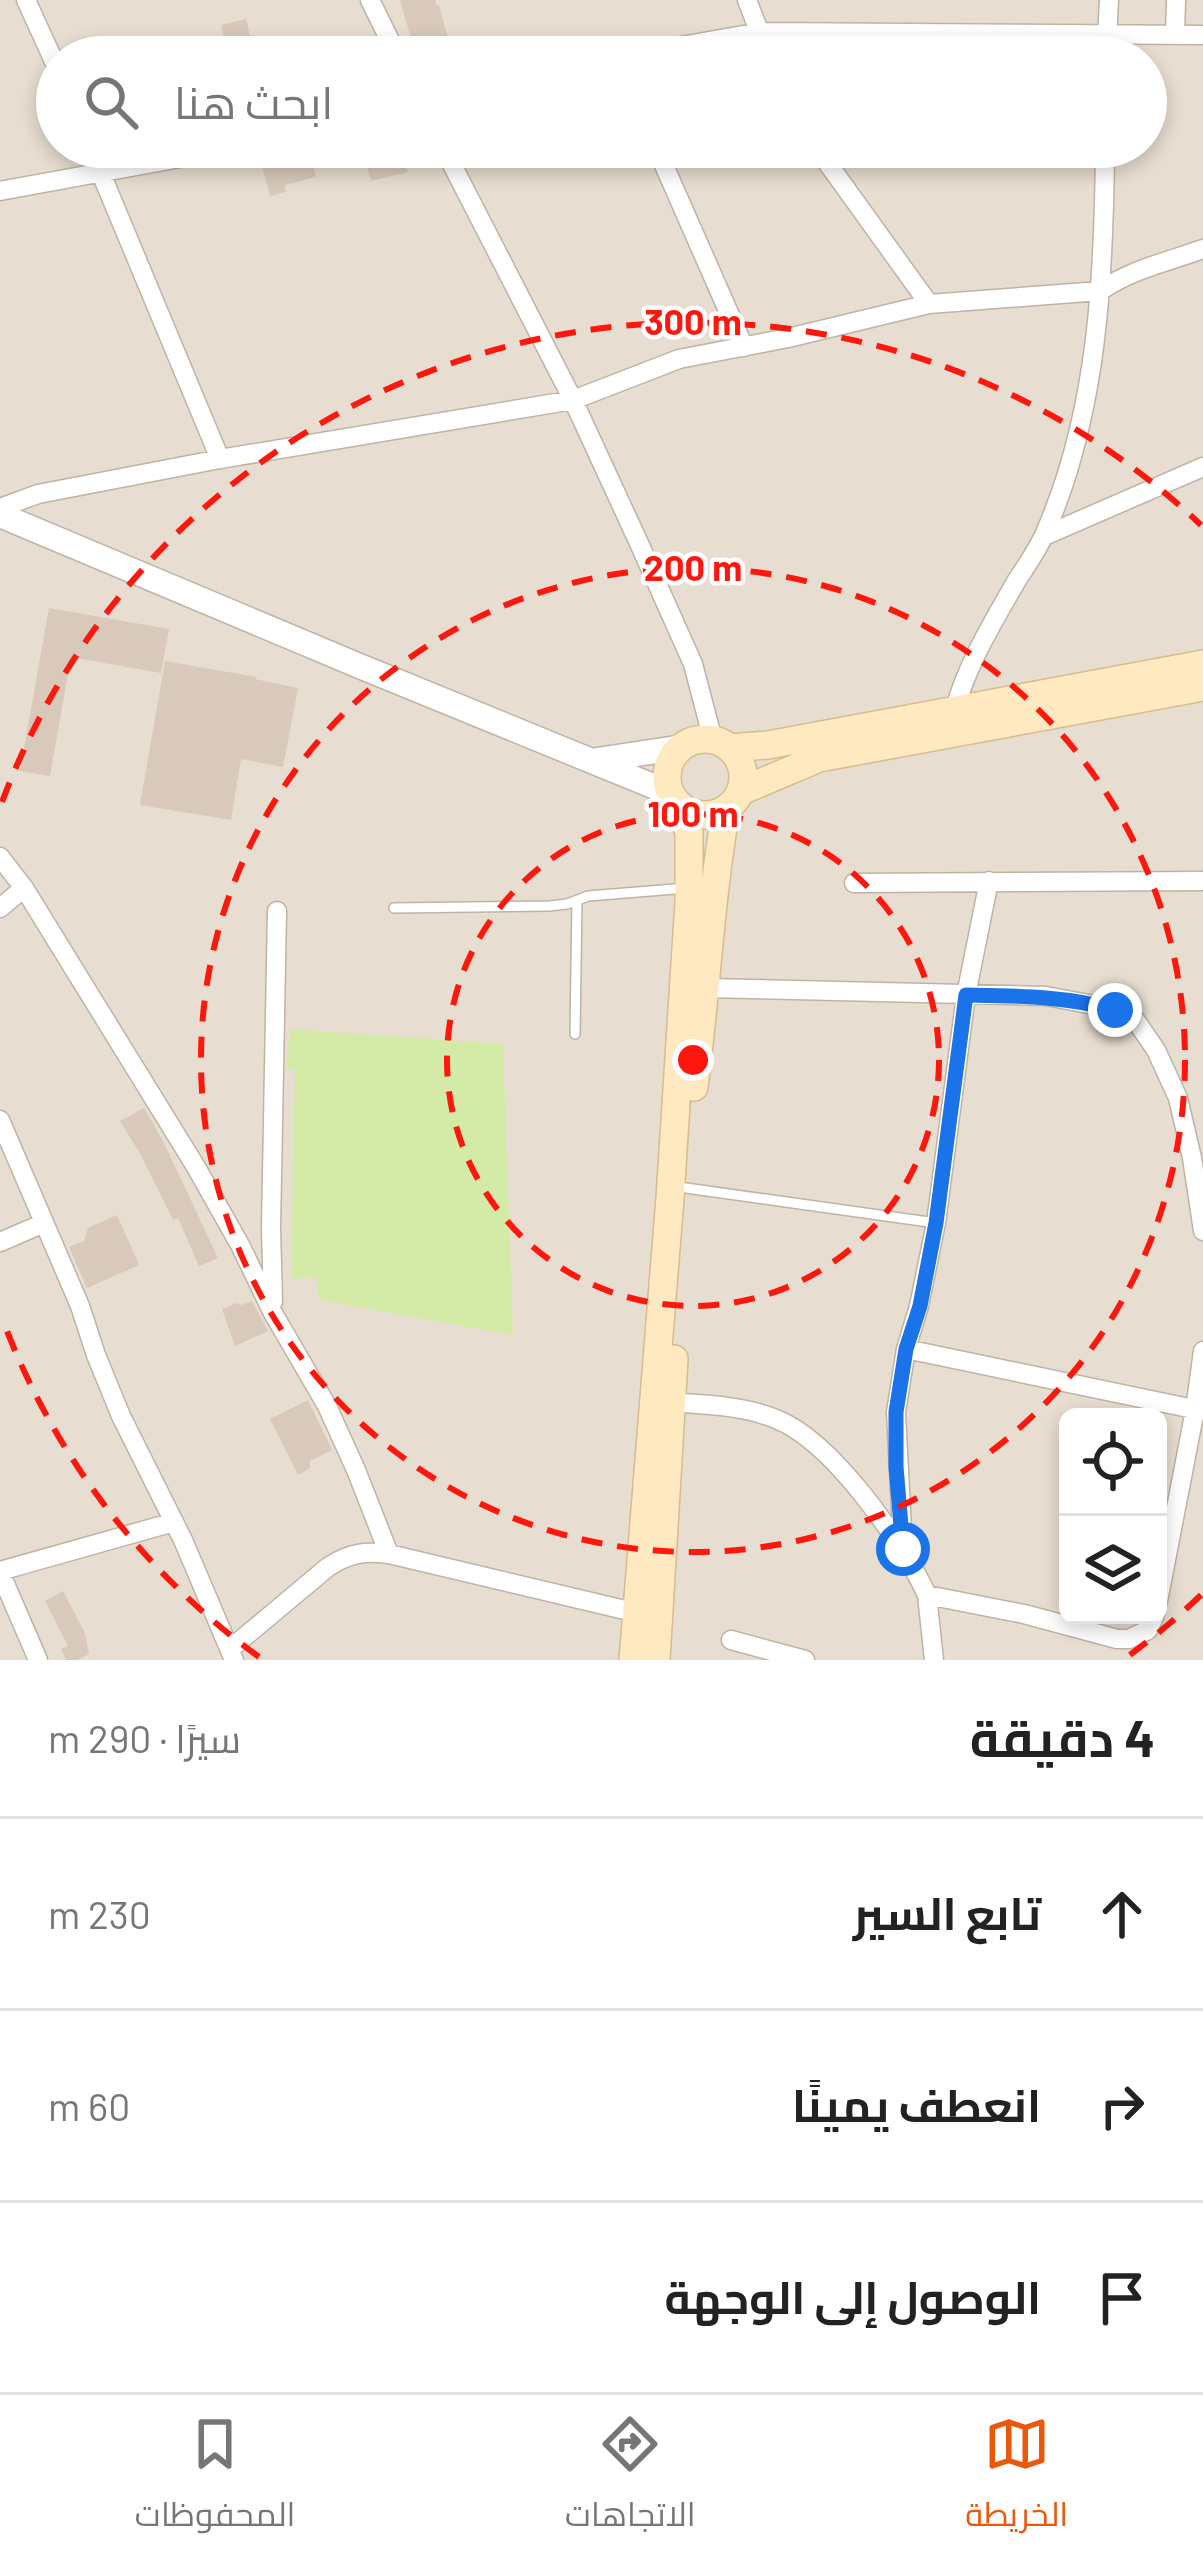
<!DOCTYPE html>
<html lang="ar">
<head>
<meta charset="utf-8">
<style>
  :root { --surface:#fff; --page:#f6f6f6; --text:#222; --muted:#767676; --line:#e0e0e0; --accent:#ea580c }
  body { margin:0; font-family:Barlow,Cairo,sans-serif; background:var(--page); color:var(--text); direction:rtl }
  .controls { position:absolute; right:36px; bottom:36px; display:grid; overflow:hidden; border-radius:18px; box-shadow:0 6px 18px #0003 }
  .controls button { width:108px; height:108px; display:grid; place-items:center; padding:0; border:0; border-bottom:3px solid var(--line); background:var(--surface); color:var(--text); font:60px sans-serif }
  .stop { position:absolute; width:36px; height:36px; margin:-27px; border:9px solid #1a73e8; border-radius:50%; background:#fff }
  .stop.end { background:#1a73e8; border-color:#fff; box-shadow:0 3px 12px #0008 }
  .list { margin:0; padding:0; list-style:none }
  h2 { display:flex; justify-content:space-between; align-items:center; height:156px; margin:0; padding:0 48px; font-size:51px }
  h2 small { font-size:39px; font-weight:400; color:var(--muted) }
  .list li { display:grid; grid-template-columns:78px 1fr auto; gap:36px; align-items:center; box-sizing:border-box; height:192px; padding:0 48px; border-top:3px solid var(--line) }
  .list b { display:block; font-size:45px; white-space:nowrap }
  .list em { font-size:39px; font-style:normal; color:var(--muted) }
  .icon { flex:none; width:66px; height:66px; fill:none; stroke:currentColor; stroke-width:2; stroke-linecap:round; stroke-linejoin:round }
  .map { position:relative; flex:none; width:1203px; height:1660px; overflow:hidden; direction:ltr }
  .search { position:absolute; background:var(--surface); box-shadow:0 6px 18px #0003; left:36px; right:36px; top:36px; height:132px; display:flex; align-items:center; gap:30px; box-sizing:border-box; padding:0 42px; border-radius:66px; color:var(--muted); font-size:45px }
  .sheet { height:732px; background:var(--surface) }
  nav { display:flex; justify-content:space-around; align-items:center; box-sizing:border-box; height:168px; border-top:3px solid var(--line); background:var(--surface); font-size:33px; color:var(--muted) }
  nav a { display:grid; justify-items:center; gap:6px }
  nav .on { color:var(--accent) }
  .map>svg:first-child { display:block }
  .residential { fill:#e7ddd0; fill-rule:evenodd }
  .green { fill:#d4eba7 }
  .building { fill:#d8c9ba }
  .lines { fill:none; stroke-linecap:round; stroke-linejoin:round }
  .service-casing { stroke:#bfb3a5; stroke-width:12 }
  .minor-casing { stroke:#bfb3a5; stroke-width:21 }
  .tertiary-casing { stroke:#bfb3a5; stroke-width:27 }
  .secondary-casing { stroke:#d6bc8e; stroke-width:30 }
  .service { stroke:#fff; stroke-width:9 }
  .minor { stroke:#fff; stroke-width:18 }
  .tertiary { stroke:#fff; stroke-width:24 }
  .secondary { stroke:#ffe9c0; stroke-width:27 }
  .route { stroke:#1a73e8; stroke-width:15 }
  .ring { fill:none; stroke:#ff170d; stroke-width:6; stroke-dasharray:21 15 }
  .centre { fill:#ff170d; stroke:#fff; stroke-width:6 }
  .ring-label { font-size:36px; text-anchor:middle; font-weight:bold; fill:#ff170d; stroke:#fff; stroke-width:9; stroke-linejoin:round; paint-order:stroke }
</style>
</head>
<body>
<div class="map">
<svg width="1203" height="1660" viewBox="0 0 1203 1660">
  <rect width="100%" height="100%" fill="#f3ece3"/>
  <path class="residential" d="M0 0H1203V1660H0ZM57 57H1146V147H57ZM1068 1417H1158V1615H1068Z"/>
  <path class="green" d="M290 1029 503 1044 513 1335 319 1300 316 1277 291 1279 295 1070 286 1069Z"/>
  <path class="building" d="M400 0H435L437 6 439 5 453 57H414L406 42 411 38Z
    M246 19 255 57H234L233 52 228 53 221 25Z
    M257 147H338V151L311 159 316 177 285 185 286 192 270 196Z
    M362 147H401L408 172 371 181Z
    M49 608 169 629 161 673 71 657 50 776 20 771Z
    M165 661 256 677 255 679 298 688 283 767 241 759 231 820 140 805Z
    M144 1108 164 1143 218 1258 199 1266 178 1218 173 1220 142 1157 120 1121Z
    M117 1215 139 1265 87 1288 69 1247 84 1241 88 1228Z
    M252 1301 268 1331 235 1346 222 1309 237 1303 242 1305Z
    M308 1400 332 1450 310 1461V1468L298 1475 270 1419Z
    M63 1591 85 1633 89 1654 77 1660H66L61 1649 68 1646 45 1601Z"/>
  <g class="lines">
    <g class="service-casing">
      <path id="service" d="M394 908 549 906 567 904 588 896 687 888
        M575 1034 577 900
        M686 1188 936 1223"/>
    </g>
    <g class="minor-casing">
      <path id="minor" d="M26 0 57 68
        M370 0 398 57
        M747 0 769 57
        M1175 35 1176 0
        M362 57 395 50
        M619 57 760 32 1203 35
        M1106 57 1109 0
        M90 147 220 459
        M443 147 573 400 638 541 693 664 713 740
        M656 147 744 347
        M816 147 929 304
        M0 191 240 147
        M0 508 38 494 220 459 573 400 679 359 788 338 929 304 1100 291C1132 269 1167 262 1203 249
        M1044 536 1203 467
        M954 712C967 664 993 622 1017 580 1027 565 1038 549 1045 533 1098 412 1104 277 1105 147
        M0 857 24 888 196 1167 240 1245 273 1313 327 1406 356 1470 389 1554
        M854 883 1203 881
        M0 908 24 888
        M706 988 1046 996 1115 1009 1136 1021 1156 1050 1178 1098 1192 1158 1203 1231
        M0 1120 80 1306 96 1355 121 1416 183 1540 234 1660
        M0 1242 44 1223
        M273 1302 271 1228 277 911
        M906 1349 1203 1411
        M664 1402C699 1404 742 1405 776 1419 832 1441 902 1541 927 1595L1024 1614 1117 1639H1129L1148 1630 1155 1615
        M903 1549 896 1412 906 1349 919 1306 936 1223 966 995 989 881
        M0 1571 174 1522
        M0 1572 38 1660
        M927 1595 934 1660
        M1158 1601 1195 1410 1203 1351
        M731 1640 805 1660
        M230 1649 328 1567C349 1553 365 1551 389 1554L646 1615"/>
    </g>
    <g class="tertiary-casing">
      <path id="tertiary" d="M0 515 357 665 670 793
        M597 760 683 747"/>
    </g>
    <g class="secondary-casing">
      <path id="secondary" d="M667 777a38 38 0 1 1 76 0a38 38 0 1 1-76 0Z
        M729 748 768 745 1203 664
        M741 791 819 758 1203 687
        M694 1087C706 995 710 902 726 810
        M633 1660 670 1198 689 902V833L680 806
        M656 1660 674 1359"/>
    </g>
    <use href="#service" class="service"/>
    <use href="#minor" class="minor"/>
    <use href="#tertiary" class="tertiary"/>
    <use href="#secondary" class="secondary"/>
  </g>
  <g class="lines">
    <path class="route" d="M903 1549 896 1467V1412L906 1349 920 1306 936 1223 966 995C1017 996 1066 996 1115 1010"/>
  </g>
  <g class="ring">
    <circle cx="693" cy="1060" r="246"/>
    <circle cx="693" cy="1060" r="492"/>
    <path d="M1201 1595A738 738 0 0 1 1127 1657M259 1657A738 738 0 0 1 2 1318M2 802A738 738 0 0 1 1201 525"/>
  </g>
  <circle cx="693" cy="1060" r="18" class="centre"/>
  <g class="ring-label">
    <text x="693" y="335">300 m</text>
    <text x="693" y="581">200 m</text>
    <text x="693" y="827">100 m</text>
  </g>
</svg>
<div class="controls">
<button><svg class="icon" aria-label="locate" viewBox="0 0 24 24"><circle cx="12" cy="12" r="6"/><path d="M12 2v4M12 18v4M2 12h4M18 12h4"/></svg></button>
<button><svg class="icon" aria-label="layers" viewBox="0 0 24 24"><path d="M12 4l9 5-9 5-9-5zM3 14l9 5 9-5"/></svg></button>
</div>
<div class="stop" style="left:903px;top:1549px"></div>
<div class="stop end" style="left:1115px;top:1010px"></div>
<div class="search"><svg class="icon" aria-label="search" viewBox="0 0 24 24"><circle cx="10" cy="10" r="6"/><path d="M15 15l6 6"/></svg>ابحث هنا</div>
</div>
<section class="sheet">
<h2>4 دقيقة<small>سيرًا · 290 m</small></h2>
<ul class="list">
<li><svg class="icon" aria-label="ahead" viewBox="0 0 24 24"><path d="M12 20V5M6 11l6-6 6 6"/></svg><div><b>تابع السير</b></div><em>230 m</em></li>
<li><svg class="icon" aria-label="right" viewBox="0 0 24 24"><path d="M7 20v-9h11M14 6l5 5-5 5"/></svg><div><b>انعطف يمينًا</b></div><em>60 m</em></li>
<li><svg class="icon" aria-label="arrive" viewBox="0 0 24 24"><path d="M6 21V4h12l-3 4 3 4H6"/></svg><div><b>الوصول إلى الوجهة</b></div></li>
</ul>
</section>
<nav>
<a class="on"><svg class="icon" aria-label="map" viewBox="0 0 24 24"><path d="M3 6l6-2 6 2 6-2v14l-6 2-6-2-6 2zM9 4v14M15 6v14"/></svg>الخريطة</a>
<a><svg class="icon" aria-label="directions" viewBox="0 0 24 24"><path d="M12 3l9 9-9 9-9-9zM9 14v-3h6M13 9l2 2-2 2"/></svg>الاتجاهات</a>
<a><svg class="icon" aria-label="saved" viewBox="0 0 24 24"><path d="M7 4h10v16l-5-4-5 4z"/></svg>المحفوظات</a>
</nav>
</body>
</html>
